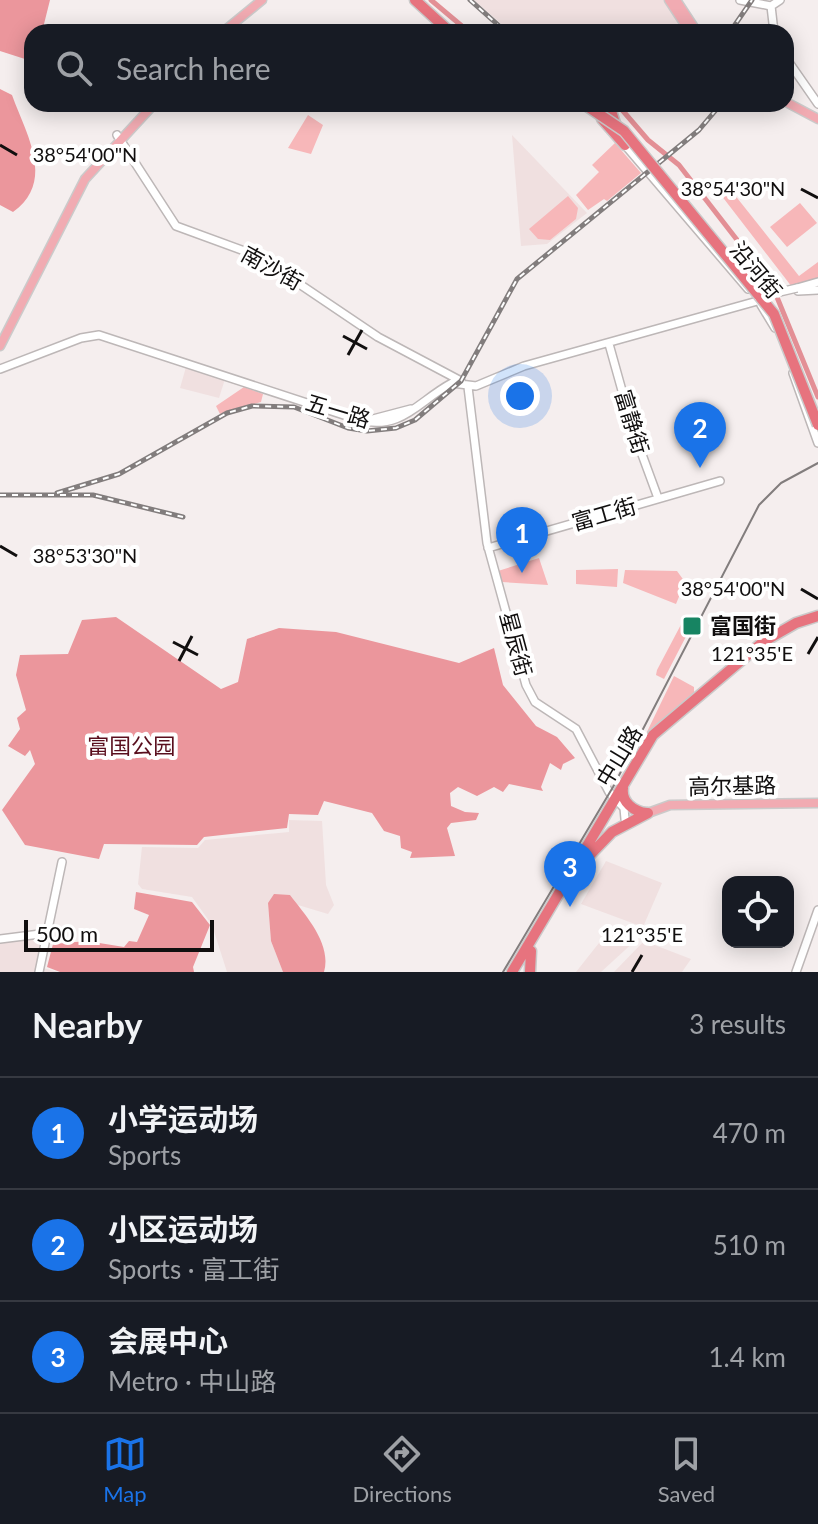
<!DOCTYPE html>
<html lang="en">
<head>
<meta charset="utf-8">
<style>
  :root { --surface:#171b24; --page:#20242c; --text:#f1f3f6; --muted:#9ea1a6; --line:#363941; --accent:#1a73e8 }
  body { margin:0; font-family:Lato,"Noto Sans SC",sans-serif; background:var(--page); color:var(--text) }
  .controls { position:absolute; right:24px; bottom:24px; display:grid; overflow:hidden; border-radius:16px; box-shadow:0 4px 20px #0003 }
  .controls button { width:72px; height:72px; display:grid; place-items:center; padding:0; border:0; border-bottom:2px solid var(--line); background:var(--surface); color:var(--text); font:40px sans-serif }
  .scale { position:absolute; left:24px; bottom:20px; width:190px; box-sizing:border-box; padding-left:8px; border:4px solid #110f0f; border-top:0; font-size:22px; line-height:28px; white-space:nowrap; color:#110f0f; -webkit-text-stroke:6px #fff; paint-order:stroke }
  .you { position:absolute; left:520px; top:396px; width:28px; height:28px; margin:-20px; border:6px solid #fff; border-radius:50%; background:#1a73e8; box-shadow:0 0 0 12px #1a73e833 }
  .badge { display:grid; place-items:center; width:52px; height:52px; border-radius:50%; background:var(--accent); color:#fff; font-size:26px; font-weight:700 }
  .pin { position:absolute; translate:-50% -66px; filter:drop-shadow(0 2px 4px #0008) }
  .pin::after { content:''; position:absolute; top:42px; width:28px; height:24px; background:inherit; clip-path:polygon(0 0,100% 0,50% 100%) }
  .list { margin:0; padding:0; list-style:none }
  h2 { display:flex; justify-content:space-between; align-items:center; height:104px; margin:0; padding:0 32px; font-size:34px }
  h2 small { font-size:26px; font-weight:400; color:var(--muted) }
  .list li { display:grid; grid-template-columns:52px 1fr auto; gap:24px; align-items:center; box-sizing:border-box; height:112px; padding:0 32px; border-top:2px solid var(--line) }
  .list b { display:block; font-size:30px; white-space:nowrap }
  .list p { margin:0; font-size:26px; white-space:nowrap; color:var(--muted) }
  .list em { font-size:26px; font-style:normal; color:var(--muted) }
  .icon { flex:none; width:44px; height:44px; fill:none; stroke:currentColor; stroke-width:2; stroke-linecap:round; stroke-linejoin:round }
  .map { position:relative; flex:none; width:818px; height:972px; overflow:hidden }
  .search { position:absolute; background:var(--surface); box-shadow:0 4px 20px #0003; left:24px; right:24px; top:24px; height:88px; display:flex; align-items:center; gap:20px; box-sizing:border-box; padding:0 28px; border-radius:24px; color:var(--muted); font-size:30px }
  .sheet { height:440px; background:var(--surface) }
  nav { display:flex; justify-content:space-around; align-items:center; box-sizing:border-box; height:112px; border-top:2px solid var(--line); background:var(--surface); font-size:22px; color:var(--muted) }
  nav a { display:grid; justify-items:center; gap:4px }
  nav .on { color:var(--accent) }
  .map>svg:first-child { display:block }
  .built { fill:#f0e0e0 }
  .green { fill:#f7b7b9 }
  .forest { fill:#eb969c }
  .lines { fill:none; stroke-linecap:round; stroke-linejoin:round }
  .river { stroke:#e38f95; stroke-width:5 }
  .secondary-casing { stroke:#bdb7b7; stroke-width:10 }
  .primary-casing { stroke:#cbcaca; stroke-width:11 }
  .highway-casing { stroke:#cbcaca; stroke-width:13 }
  .secondary { stroke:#fff; stroke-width:7 }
  .primary { stroke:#f1abb2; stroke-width:8 }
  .highway { stroke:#e7737e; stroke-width:10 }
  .tram { stroke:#827d7d; stroke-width:2 }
  .rail-casing { stroke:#827d7d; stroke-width:5 }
  .rail { stroke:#fff; stroke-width:2; stroke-dasharray:6; stroke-linecap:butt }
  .secondary-bridge-casing { stroke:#bdb7b7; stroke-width:10; stroke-linecap:butt }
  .highway-bridge-casing { stroke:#cbcaca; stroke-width:13; stroke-linecap:butt }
  .secondary-bridge { stroke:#fff; stroke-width:7 }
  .highway-bridge { stroke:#e7737e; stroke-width:10 }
  .ticks { fill:none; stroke:#110f0f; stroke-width:3 }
  .poi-dot { fill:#178462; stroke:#fff; stroke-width:3 }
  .labels { text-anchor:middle; stroke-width:8; stroke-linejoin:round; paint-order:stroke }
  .street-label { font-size:22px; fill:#110f0f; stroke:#fff }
  .poi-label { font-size:22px; font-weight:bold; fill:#110f0f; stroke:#fff; text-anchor:start }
  .park-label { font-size:22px; fill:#590e1d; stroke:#fff }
  .ticks-label { font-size:20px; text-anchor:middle; fill:#110f0f; stroke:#fff; stroke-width:8; stroke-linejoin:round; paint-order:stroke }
</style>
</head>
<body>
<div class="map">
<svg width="818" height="972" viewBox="0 0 818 972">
  <rect width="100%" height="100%" fill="#f5eeee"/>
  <path class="built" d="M474 0H664L686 32H511Z
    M512 135 587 213 547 244 521 246Z
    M186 367 225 379 219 398 180 388Z
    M289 820 322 821 326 885 334 905 328 914 298 905 290 895 268 903 271 941 283 972H227L212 925 192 897 142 889 138 884 142 847 198 848 205 840 289 832Z
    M606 861 662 883 643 927 581 904Z
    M610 929 636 940 601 972H576Z
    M50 936 43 968 58 972H0V942Z
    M644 941 691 959 682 972H614Z"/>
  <path class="green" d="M308 115 323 125 311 154 288 148Z
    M615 143 641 173 607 201 604 199 588 210 576 195 599 172 592 165Z
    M730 189 799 276 818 262V279L792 287 721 195Z
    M568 196 578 208 576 219 550 240 538 239 529 229Z
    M800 203 817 223 787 247 770 227Z
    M244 387 263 394 261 402 220 414 216 406Z
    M539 558 548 585 502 582 498 571Z
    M618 569 617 587 576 584V570Z
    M625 570 677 571 685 582 676 604 623 583Z
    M685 617 694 621 664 679 656 675 657 670Z
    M674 676 694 687V693L643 740Z"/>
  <path class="forest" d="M0 0H50L42 32H32V53L28 60 0 51Z
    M0 89 12 95C26 134 56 181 13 212L0 205Z
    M116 617 221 689 238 682 247 639 279 628 336 632 459 663 494 648 503 685 536 726 557 737 575 758 563 764 561 770 550 763 541 787 543 791 509 784 503 792 494 787 477 796 458 787 450 793 451 806 465 812 479 813 476 820 451 823 447 828 455 856 410 858 412 852 401 848 400 836 384 831 372 813 324 801 318 815 289 814 287 828 204 837 197 845 104 844 99 859 25 845 2 810 35 764 30 750 25 756 8 746 20 729 17 718 26 710 16 675 20 655 68 654 82 620Z
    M136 892 192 902 210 925 193 967 194 972H60L47 967 53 944 87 941 124 947 129 941 137 942 149 915 134 909Z
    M274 894 290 895C306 916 332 944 324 972H283L271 941 268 903Z"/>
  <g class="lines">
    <path class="river" d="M431 0 469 32
      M617 104 648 140 679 165 772 285 818 397"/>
    <g class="secondary-casing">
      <path id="secondary" d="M740 0 771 6 780 0
        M771 6 774 32
        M786 58 818 104
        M117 135 176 226 258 256 378 337 461 381
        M625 145 748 289
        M797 288 818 282
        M798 291 818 290
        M761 305 775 328
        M609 344 633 430 658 498
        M0 369 81 338 99 335 359 420C402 431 418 401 452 383L476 386 524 366 761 300
        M793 373 818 443
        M468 387 487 543 526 685 535 702 576 729 609 792 624 808 625 819
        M373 419 411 409
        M488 548 720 481
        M0 939 48 933
        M39 972 62 862
        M796 972 818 910"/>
    </g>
    <g class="primary-casing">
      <path id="primary" d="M669 0 690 32
        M676 0 697 32
        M223 32 262 0
        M786 102 818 119
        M0 346 85 179 154 104
        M648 813 670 805 818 803"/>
    </g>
    <g class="highway-casing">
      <path id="highway" d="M415 0 450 32
        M597 104 612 114 618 132
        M602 119 625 145
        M623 788C621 802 634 812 647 813
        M589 856 612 832 648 813
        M512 972 653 735 763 642 796 623 818 616
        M530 972 531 951"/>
    </g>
    <use href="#secondary" class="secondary"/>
    <use href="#primary" class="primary"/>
    <use href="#highway" class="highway"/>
    <path class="tram" d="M503 972 613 787 759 505 781 483 818 463"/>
    <g class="rail-casing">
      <path id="rail" d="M470 0 506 32
        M730 32 752 0
        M57 493 119 474 227 413 252 406 294 407 348 428 367 431 396 428 415 420 461 381 517 279 699 130 721 104
        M0 495H93L183 517"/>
    </g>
    <use href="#rail" class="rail"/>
    <g class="secondary-bridge-casing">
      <path id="secondary-bridge" d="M758 297 797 288"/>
    </g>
    <g class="highway-bridge-casing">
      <path id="highway-bridge" d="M584 104 624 131 774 314 818 425"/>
    </g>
    <use href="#secondary-bridge" class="secondary-bridge"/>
    <use href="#highway-bridge" class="highway-bridge"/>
  </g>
  <path class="ticks" d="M0 145 17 155M801 189 818 198M343 336 367 349M348 355 362 330M0 546 17 556M801 589 818 599M173 642 198 655M808 654 818 637M179 661 192 636M632 972 642 955"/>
  <rect class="poi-dot" x="682" y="616" width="20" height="20" rx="4"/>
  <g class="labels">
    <g class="street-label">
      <text transform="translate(272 268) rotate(29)" y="8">南沙街</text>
      <text transform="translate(756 270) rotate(50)" y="8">沿河街</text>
      <text transform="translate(338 411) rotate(17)" y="8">五一路</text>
      <text transform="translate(632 422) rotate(73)" y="8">富静街</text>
      <text transform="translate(604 514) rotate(-16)" y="8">富工街</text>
      <text transform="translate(516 644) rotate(75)" y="8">星辰街</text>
      <text transform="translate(619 756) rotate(-59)" y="8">中山路</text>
      <text transform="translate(732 786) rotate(-1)" y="8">高尔基路</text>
    </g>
    <g class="poi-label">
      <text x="710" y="634">富国街</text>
    </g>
    <g class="park-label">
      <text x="131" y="754">富国公园</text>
    </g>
  </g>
  <g class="ticks-label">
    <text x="85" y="162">38°54'00"N</text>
    <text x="733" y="196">38°54'30"N</text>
    <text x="85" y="563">38°53'30"N</text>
    <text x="733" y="596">38°54'00"N</text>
    <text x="752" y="661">121°35'E</text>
    <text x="642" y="942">121°35'E</text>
  </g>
</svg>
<div class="controls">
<button><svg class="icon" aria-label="locate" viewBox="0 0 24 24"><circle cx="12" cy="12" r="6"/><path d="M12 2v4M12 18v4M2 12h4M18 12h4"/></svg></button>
</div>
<div class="scale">500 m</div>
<div class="you"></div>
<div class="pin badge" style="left:522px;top:573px">1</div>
<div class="pin badge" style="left:700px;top:468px">2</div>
<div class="pin badge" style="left:570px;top:907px">3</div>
<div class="search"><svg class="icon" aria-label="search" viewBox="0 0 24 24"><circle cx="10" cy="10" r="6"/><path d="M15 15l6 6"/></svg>Search here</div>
</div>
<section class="sheet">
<h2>Nearby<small>3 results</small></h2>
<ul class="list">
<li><span class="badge">1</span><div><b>小学运动场</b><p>Sports</p></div><em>470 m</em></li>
<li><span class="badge">2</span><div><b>小区运动场</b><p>Sports · 富工街</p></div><em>510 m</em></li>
<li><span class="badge">3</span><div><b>会展中心</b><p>Metro · 中山路</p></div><em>1.4 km</em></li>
</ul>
</section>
<nav>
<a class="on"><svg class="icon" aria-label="map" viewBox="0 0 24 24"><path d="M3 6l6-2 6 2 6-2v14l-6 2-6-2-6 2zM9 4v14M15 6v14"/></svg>Map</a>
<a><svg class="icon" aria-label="directions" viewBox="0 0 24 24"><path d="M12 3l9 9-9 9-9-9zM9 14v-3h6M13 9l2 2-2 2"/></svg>Directions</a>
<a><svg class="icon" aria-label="saved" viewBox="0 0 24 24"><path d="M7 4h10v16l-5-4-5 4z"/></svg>Saved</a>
</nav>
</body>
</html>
